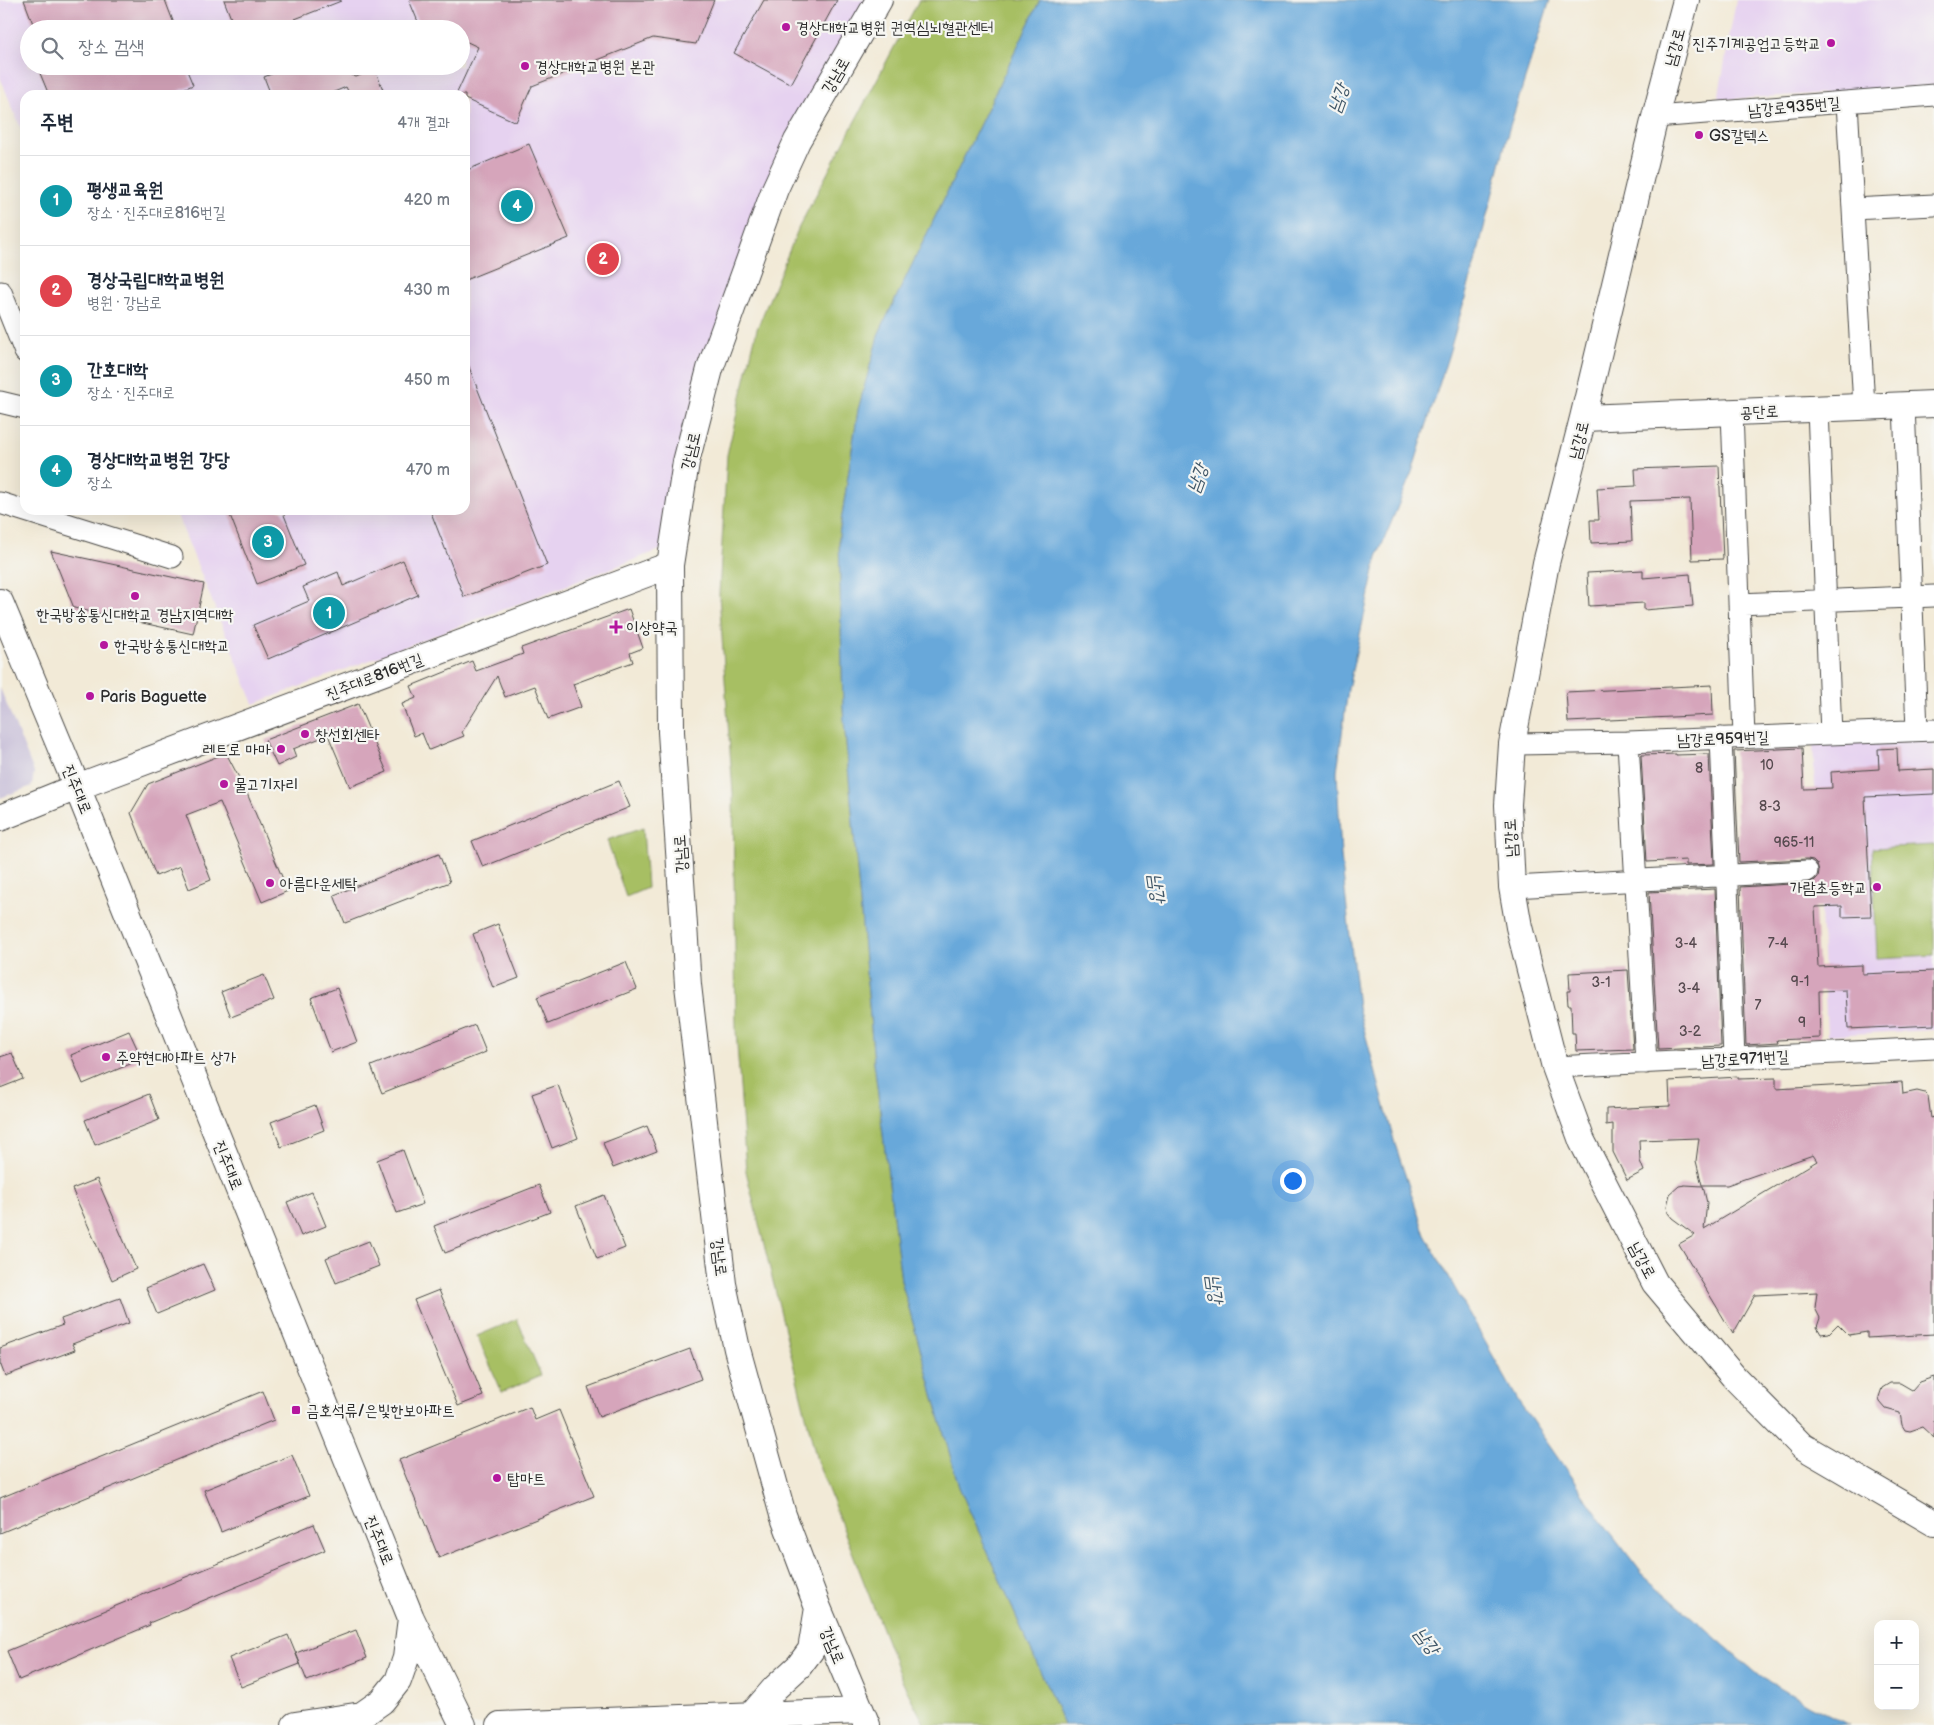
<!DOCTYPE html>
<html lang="ko">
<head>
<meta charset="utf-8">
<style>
  :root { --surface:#fff; --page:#f2f2f3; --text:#1f2937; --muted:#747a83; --line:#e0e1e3; --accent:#b45309 }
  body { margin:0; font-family:"Balsamiq Sans","Poor Story",sans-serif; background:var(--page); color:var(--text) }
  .controls { position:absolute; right:15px; bottom:15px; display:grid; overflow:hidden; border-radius:10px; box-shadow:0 5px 20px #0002 }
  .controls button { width:45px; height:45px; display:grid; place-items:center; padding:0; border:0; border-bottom:1px solid var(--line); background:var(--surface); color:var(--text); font:25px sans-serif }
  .you { position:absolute; left:1292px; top:1180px; width:18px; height:18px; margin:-12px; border:4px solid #fff; border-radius:50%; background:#1a73e8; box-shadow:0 0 0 8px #1a73e833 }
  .badge { display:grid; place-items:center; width:32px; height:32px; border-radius:50%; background:var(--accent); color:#fff; font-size:16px; font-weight:700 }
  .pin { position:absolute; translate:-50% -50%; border:2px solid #fff; box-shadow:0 1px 5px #0006 }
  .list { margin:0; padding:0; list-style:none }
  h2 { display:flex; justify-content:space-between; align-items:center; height:65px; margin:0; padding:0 20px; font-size:21px }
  h2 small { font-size:16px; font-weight:400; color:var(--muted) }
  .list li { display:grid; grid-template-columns:32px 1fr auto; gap:15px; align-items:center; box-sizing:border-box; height:90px; padding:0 20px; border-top:1px solid var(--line) }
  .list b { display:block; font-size:19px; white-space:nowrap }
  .list p { margin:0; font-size:16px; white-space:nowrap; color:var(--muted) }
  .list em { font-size:16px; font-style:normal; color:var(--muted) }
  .icon { flex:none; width:28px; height:28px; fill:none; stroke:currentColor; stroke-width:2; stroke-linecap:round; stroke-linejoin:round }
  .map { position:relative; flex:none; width:1934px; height:1725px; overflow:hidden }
  .search { position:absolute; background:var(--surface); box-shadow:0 5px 20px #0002; left:20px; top:20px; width:450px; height:55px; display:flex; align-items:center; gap:12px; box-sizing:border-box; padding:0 18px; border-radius:28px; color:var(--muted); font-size:19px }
  .panel { position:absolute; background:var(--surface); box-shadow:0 5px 20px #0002; left:20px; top:90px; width:450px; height:425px; border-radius:15px }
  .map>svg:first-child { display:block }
  .built { fill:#e6d2f0; fill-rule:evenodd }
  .industrial { fill:#c8bfd8 }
  .green { fill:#a7bf64; stroke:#697548 }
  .water { fill:#67a8da; stroke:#496a82 }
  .building { fill:#d6a5bb }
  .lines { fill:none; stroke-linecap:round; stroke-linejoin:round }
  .minor-casing { stroke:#494845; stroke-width:23 }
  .tertiary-casing { stroke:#494845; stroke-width:28 }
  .minor { stroke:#fff; stroke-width:21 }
  .tertiary { stroke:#fff; stroke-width:26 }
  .poi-dot { fill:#b5179e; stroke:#f6f6f2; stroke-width:2 }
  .labels { text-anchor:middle; stroke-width:4.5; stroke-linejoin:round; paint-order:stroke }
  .number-label { font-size:14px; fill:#564a4f }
  .poi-label { font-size:16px; fill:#2b2b2b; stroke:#f6f6f2; text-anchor:start }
  .street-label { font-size:16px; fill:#2b2b2b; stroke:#f6f6f2 }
  .water-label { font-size:18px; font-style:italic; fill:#405768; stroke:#f6f6f2 }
</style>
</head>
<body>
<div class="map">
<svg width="1934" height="1725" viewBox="0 0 1934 1725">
  <rect width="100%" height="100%" fill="#f6f6f2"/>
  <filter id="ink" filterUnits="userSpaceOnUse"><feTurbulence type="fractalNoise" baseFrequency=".02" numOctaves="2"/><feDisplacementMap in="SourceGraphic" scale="10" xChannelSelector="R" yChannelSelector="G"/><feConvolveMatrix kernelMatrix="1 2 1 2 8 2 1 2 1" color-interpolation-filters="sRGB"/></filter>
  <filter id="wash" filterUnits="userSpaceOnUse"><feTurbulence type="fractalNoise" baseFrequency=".0096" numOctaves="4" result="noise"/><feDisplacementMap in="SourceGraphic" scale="20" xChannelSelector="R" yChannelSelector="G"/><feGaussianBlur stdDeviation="1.12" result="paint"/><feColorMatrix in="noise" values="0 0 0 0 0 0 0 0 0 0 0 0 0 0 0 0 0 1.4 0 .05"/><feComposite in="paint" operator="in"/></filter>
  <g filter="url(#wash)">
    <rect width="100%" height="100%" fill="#f2ead7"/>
    <path class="built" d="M0 0H868L781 151 665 548 254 704 175 510H465V95H25V139L0 77ZM29 29H461V66H29Z
      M1736 0H1934V86L1718 100Z
      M1934 739V1030L1827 1035 1813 744Z"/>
    <path class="industrial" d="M0 688 34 772 32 786 0 798Z"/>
    <path class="green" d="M919 0H1040L879 333 858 410 839 535 843 709 874 1062 901 1280 959 1487 1064 1725H925L903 1683 817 1461 746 1171 736 1030 733 793 719 595 727 455 757 329 799 227Z
      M643 828 647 888 626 897 607 840Z
      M1934 845V955L1877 958 1872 848Z
      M517 1319 541 1375 502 1392 477 1336Z"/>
    <path class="water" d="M1040 0H1550L1509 129 1474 267 1450 350 1412 472 1377 557 1348 689 1337 772 1341 856 1358 1007 1395 1144 1425 1235 1519 1402 1601 1520 1645 1577 1761 1677 1809 1705 1849 1725H1064L959 1487 901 1280 874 1062 843 709 839 535 858 410 879 333Z"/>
    <g id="blocks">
      <path class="building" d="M24 0H165L176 29H35Z
        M224 0H341V1L295 19 299 29H235Z
        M409 0H714L696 44 653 38 532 86 516 122 465 99V95H456L478 47 461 39V29H421Z
        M764 0H837L791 84 734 53Z
        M37 66H185L193 85 169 95H49Z
        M291 66H331L356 77 375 69 385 95H350L346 87 327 95H271L264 77Z
        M529 144 569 238 465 280V171Z
        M465 357 547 565 464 597 430 510H465Z
        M1719 466 1723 559 1692 560 1690 499 1630 501 1632 541 1591 543 1590 520H1599L1597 488 1636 486 1635 469Z
        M228 510H282L304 565 257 584Z
        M51 551 204 584 193 634 74 608Z
        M403 560 418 595 268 659 253 625 309 601 303 587 338 572 343 586Z
        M1643 570V578L1690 574 1693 606 1644 610V603L1589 606 1587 573Z
        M629 609 643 648 630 653 633 662 573 684 581 707 548 719 535 686 505 697 497 676 462 732 464 736 429 750 422 733 414 736 402 704 416 698 411 686 472 661 476 671 523 654 521 648Z
        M1712 685 1713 715 1568 722 1566 692Z
        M358 704 387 772 350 787 328 735 293 749 296 757 277 766 265 740Z
        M1802 748 1804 789 1832 788 1831 772 1879 769 1878 749 1897 748 1898 771 1934 769V794L1865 797 1871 916 1842 917V906L1815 907 1818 967 1862 965V974L1934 971V1025L1848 1029 1846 990 1819 991 1820 1038 1777 1040 1778 1043 1746 1045 1740 887 1808 883 1814 881 1818 877 1819 871 1817 864 1813 860 1807 859 1739 862 1734 751Z
        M226 753 246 791 288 891 262 902 220 802 186 815 211 880 189 889 180 866 156 876 131 813 148 784Z
        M1676 754V755L1709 754 1714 864 1686 865V860L1647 862 1641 755Z
        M619 781 630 807 483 867 472 841Z
        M439 854 450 882 345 923 334 895Z
        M1715 889 1721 1046 1658 1049 1649 892Z
        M498 924 519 978 493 988 473 934Z
        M626 962 637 989 548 1024 537 997Z
        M1628 970 1633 1049 1576 1051 1575 1033H1572L1571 1005H1568L1567 991H1570L1569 973Z
        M264 975 274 1000 231 1017 221 992Z
        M337 988 357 1042 331 1052 311 998Z
        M475 1025 486 1052 382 1093 371 1066Z
        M129 1031 142 1059 83 1084 71 1055Z
        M12 1053 23 1079 0 1088V1057Z
        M1738 1077V1079L1776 1078V1089L1902 1082 1903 1094 1917 1091 1925 1093 1928 1096 1931 1118 1934 1117V1334L1867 1338V1332L1849 1335 1838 1324 1829 1333 1821 1334 1817 1327 1820 1318 1815 1308 1817 1292 1755 1295 1733 1334 1679 1244 1695 1235 1672 1218 1668 1213 1667 1206 1670 1194 1679 1186 1685 1185 1703 1186 1707 1203 1704 1229 1817 1161 1813 1155 1727 1185H1702L1696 1161 1699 1138 1639 1140 1640 1161 1644 1171 1627 1180 1613 1152V1124L1606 1125V1109L1670 1106 1669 1081Z
        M558 1085 578 1138 552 1148 532 1094Z
        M149 1094 159 1120 95 1145 85 1120Z
        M315 1105 324 1130 281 1147 271 1122Z
        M647 1126 657 1151 613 1168 603 1143Z
        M403 1150 423 1204 397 1213 377 1160Z
        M97 1179 136 1269 112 1280 72 1189Z
        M539 1185 550 1212 445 1253 434 1226Z
        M312 1192 326 1226 301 1236 287 1202Z
        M604 1195 625 1248 597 1259 576 1206Z
        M369 1241 379 1266 336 1283 326 1258Z
        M203 1264 215 1290 157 1314 146 1288Z
        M439 1290 483 1396 458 1406 414 1300Z
        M120 1298 129 1323 72 1344 75 1350 5 1376 0 1363V1348L63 1325 61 1319Z
        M690 1349 701 1379 599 1417 588 1387Z
        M1934 1377V1438L1922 1427 1910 1431 1905 1430 1902 1425 1900 1413 1886 1409 1880 1402 1879 1397 1882 1388 1890 1383H1900L1912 1390 1919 1382Z
        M263 1391 274 1420 0 1533V1498Z
        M530 1407 535 1420 559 1410 594 1496 439 1558 399 1460Z
        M292 1455 309 1496 221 1532 204 1490Z
        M314 1524 325 1550 149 1623 150 1625 19 1680 7 1651Z
        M356 1630 367 1658 307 1681 296 1653Z
        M288 1635 300 1664 241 1687 229 1658Z"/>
    </g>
  </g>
  <g filter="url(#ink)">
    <use href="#blocks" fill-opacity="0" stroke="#494845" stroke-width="1"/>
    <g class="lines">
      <g class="minor-casing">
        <path id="minor" d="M1847 102 1864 407
          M1655 117 1934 95
          M1853 209 1934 205
          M1 292 25 352
          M0 402 25 408
          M1904 405 1917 730
          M1818 409 1831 734
          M1732 412 1744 737
          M0 503 172 557
          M1739 604 1934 596
          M1721 738 1734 1058
          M1628 742 1646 1063
          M1512 744 1628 742 1934 730
          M1512 887 1807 871
          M1555 1067 1934 1048"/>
      </g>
      <g class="tertiary-casing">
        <path id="tertiary" d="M1686 0 1655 117 1583 418 1546 563 1512 744 1508 805 1512 887 1519 927 1555 1067 1582 1141 1655 1283 1734 1377 1802 1446 1934 1523
          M1583 418 1934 404
          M0 602 77 787 411 1618 463 1725
          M0 818 77 787 670 565
          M751 1716 775 1688 799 1666 811 1650 818 1608
          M295 1725 362 1715 382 1701 398 1681 406 1658 411 1618
          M500 1725 861 1711
          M867 1725 818 1608 783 1515 737 1349 723 1284 688 985 671 732 670 565 686 462 710 369 775 189 797 141 879 0"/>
      </g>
      <use href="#minor" class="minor"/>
      <use href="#tertiary" class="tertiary"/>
    </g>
  </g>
  <g class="poi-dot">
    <circle cx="786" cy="27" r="5"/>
    <circle cx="1831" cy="43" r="5"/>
    <circle cx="525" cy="66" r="5"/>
    <circle cx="1699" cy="135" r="5"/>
    <circle cx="135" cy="596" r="5"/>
    <path d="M613.5 619.5h5v5h5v5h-5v5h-5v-5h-5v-5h5z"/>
    <circle cx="104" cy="645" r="5"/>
    <circle cx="90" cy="696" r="5"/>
    <circle cx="305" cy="734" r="5"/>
    <circle cx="281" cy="749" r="5"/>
    <circle cx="224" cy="784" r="5"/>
    <circle cx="270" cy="883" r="5"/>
    <circle cx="1877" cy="887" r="5"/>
    <circle cx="106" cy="1057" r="5"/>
    <rect x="291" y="1405" width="10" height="10" rx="2.5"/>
    <circle cx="497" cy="1478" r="5"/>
  </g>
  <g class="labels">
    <g class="number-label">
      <text x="1767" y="770">10</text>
      <text x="1699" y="773">8</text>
      <text x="1770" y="811">8-3</text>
      <text x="1794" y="847">965-11</text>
      <text x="1686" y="948">3-4</text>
      <text x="1778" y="948">7-4</text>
      <text x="1800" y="986">9-1</text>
      <text x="1601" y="987">3-1</text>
      <text x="1689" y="993">3-4</text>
      <text x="1758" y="1010">7</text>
      <text x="1802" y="1027">9</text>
      <text x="1690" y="1036">3-2</text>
    </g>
    <g class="poi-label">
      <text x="796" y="33">경상대학교병원 권역심뇌혈관센터</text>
      <text x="1821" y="49" text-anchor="end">진주기계공업고등학교</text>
      <text x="535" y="72">경상대학교병원 본관</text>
      <text x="1709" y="141">GS칼텍스</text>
      <text x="135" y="620" text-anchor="middle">한국방송통신대학교 경남지역대학</text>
      <text x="626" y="633">이상약국</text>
      <text x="114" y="651">한국방송통신대학교</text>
      <text x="100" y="702">Paris Baguette</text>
      <text x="315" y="740">창선회센타</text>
      <text x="271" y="755" text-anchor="end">레트로 마마</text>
      <text x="234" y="790">물고기자리</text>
      <text x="280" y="889">아름다운세탁</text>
      <text x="1867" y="893" text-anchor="end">가람초등학교</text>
      <text x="116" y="1063">주약현대아파트 상가</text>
      <text x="306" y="1416">금호석류/은빛한보아파트</text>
      <text x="507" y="1484">탑마트</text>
    </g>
    <g class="street-label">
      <text transform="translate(1674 47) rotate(-75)" y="6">남강로</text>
      <text transform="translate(835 75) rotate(-60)" y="6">강남로</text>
      <text transform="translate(1794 106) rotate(-5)" y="6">남강로935번길</text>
      <text transform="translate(1759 411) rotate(-2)" y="6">공단로</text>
      <text transform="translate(1578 440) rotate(-76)" y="6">남강로</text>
      <text transform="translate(690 451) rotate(-77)" y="6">강남로</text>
      <text transform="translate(374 676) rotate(-21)" y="6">진주대로816번길</text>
      <text transform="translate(1723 738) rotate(-2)" y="6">남강로959번길</text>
      <text transform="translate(78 789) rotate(68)" y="6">진주대로</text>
      <text transform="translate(1510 838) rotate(-93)" y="6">남강로</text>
      <text transform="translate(680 854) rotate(-94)" y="6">강남로</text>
      <text transform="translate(1745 1058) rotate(-3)" y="6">남강로971번길</text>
      <text transform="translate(229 1165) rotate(68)" y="6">진주대로</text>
      <text transform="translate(720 1257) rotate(83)" y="6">강남로</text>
      <text transform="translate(1643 1260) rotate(62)" y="6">남강로</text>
      <text transform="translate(380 1540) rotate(68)" y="6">진주대로</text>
      <text transform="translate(833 1645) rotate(67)" y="6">강남로</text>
    </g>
    <g class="water-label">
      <text transform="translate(1338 98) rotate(-70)" y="6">남강</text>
      <text transform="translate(1197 478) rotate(-70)" y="6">남강</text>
      <text transform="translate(1157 888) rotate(82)" y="6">남강</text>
      <text transform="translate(1215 1289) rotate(82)" y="6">남강</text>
      <text transform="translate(1427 1641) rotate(53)" y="6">남강</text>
    </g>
  </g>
</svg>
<div class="controls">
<button>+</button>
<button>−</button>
</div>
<div class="you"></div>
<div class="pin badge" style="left:329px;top:613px;background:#0f9aa8">1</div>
<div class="pin badge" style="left:603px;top:259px;background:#e0444e">2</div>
<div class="pin badge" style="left:268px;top:542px;background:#0f9aa8">3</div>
<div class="pin badge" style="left:517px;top:206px;background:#0f9aa8">4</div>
<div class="search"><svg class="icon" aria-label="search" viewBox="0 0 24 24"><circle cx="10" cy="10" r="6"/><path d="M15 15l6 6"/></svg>장소 검색</div>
<section class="panel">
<h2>주변<small>4개 결과</small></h2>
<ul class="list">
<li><span class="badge" style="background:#0f9aa8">1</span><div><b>평생교육원</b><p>장소 · 진주대로816번길</p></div><em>420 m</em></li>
<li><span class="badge" style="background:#e0444e">2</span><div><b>경상국립대학교병원</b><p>병원 · 강남로</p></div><em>430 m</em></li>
<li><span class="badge" style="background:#0f9aa8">3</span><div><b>간호대학</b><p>장소 · 진주대로</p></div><em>450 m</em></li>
<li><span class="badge" style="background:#0f9aa8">4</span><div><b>경상대학교병원 강당</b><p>장소</p></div><em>470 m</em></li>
</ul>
</section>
</div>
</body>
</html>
